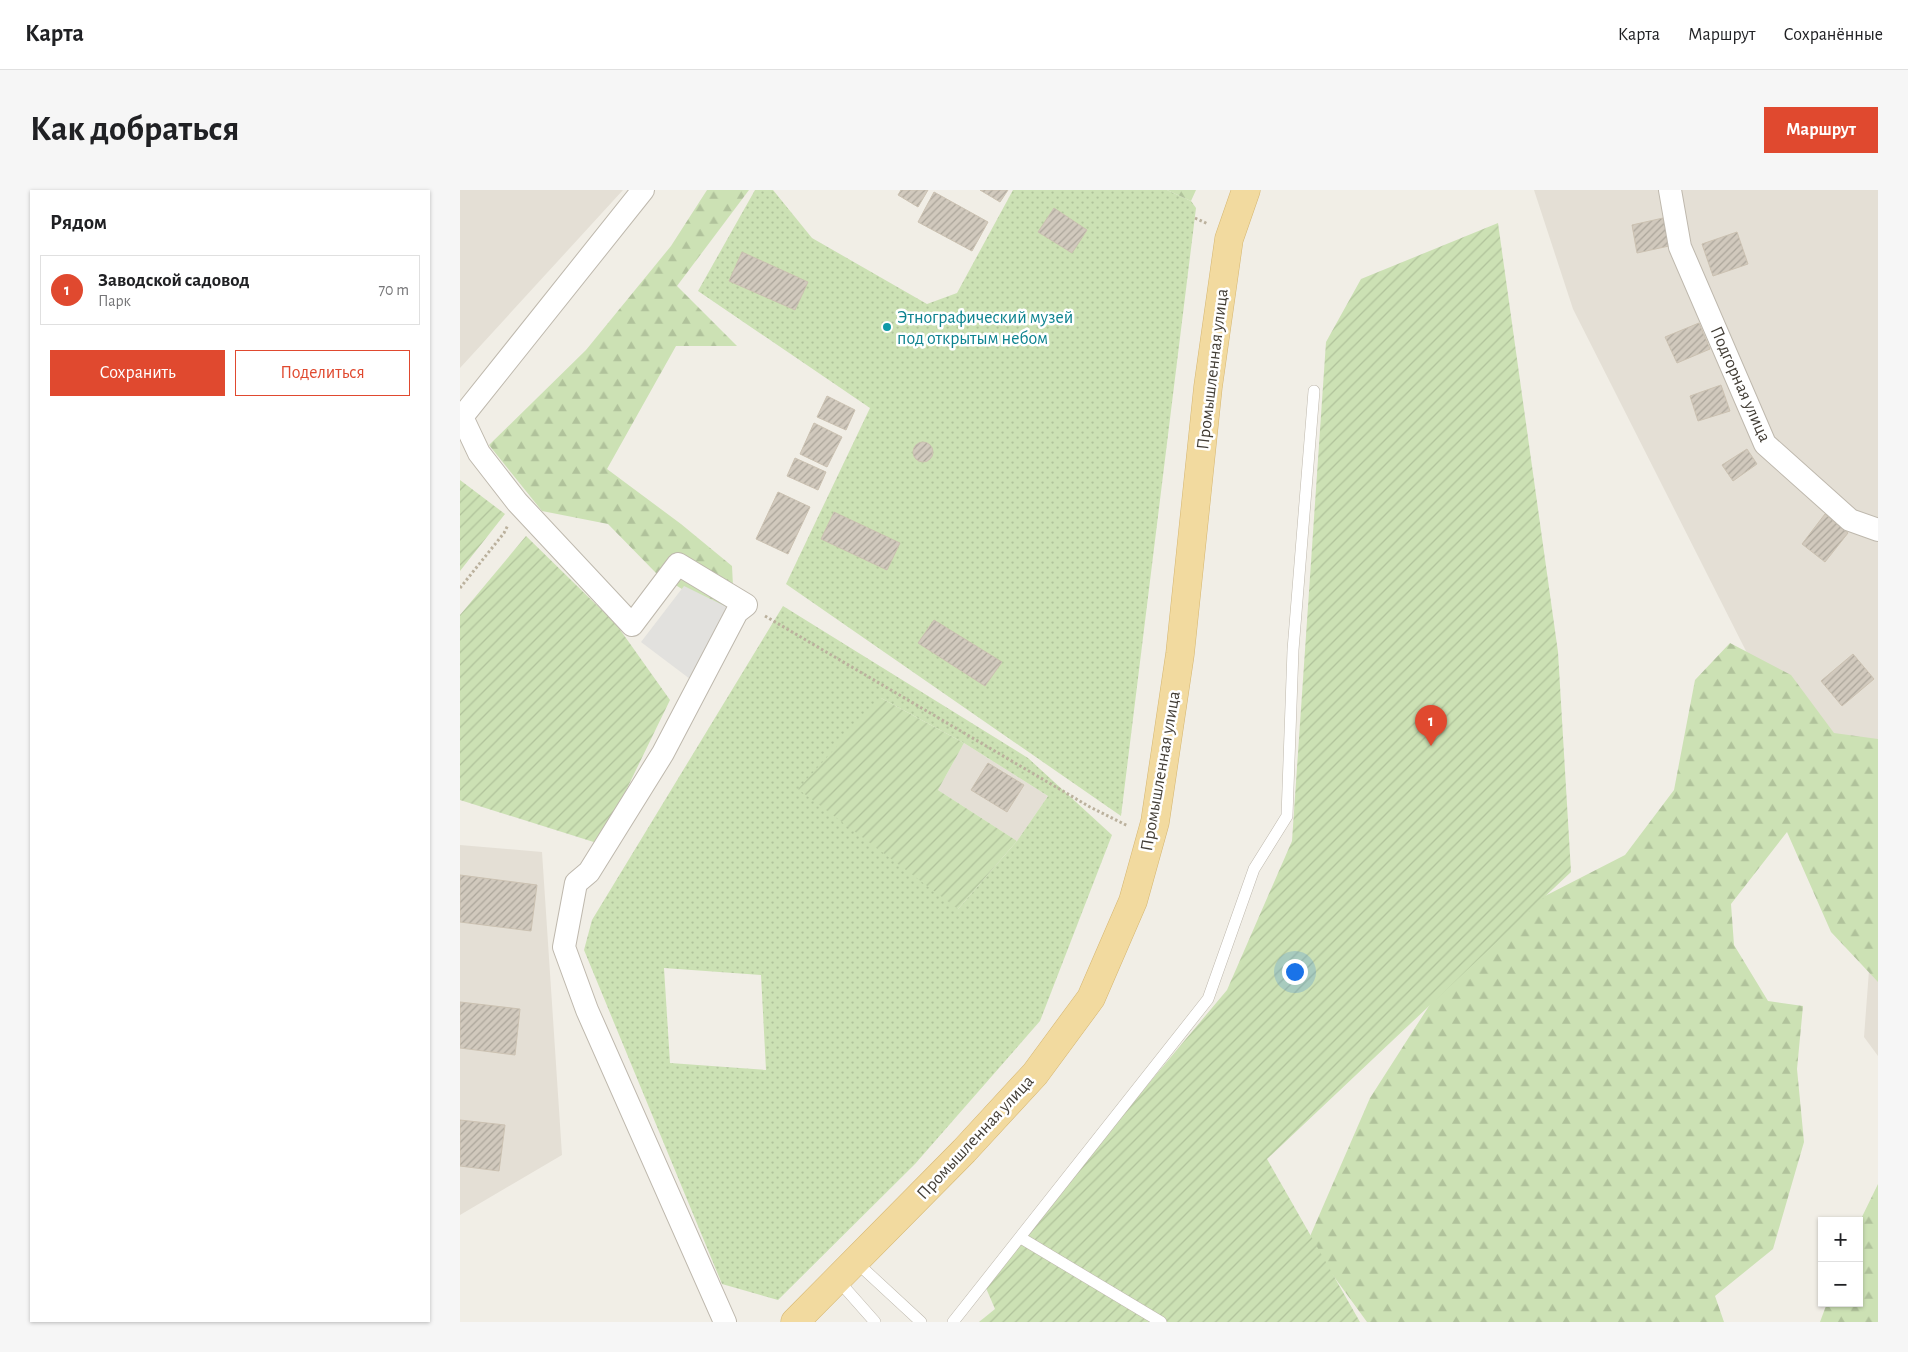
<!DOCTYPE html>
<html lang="ru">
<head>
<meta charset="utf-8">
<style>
  :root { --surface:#fff; --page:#f6f6f6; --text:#202124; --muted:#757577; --line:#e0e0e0; --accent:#e0492f }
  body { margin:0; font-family:"Alegreya Sans",sans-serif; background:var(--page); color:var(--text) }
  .controls { position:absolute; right:15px; bottom:15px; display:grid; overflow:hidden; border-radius:0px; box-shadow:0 1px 4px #0004 }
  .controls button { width:45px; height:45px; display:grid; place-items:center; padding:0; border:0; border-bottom:1px solid var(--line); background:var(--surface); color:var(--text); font:25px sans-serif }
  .you { position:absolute; left:834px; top:781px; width:18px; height:18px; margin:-12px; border:4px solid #fff; border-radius:50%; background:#1a73e8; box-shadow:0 0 0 8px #1a73e833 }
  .badge { display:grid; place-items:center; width:32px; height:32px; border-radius:50%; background:var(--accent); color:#fff; font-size:16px; font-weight:700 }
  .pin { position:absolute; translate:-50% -41px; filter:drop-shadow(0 1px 2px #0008) }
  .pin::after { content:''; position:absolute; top:26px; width:18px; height:15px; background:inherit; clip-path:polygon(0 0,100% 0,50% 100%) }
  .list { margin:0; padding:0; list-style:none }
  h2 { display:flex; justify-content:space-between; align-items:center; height:65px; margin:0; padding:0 20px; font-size:21px }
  h2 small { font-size:16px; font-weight:400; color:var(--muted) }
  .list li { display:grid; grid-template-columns:32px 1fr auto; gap:15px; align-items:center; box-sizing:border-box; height:70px; margin:0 10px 10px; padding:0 10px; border:1px solid var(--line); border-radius:0px }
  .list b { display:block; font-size:19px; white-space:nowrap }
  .list p { margin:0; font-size:16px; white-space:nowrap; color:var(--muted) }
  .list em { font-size:16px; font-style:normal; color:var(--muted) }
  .actions { display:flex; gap:10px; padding:15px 20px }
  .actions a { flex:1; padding:11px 0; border:1px solid var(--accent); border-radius:0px; text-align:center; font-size:18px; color:var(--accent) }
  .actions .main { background:var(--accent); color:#fff }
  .map { position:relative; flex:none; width:1418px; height:1132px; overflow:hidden; border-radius:0px }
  header { display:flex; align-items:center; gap:30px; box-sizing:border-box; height:70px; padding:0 25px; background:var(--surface); border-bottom:1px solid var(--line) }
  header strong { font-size:24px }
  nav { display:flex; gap:28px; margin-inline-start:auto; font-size:18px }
  .intro { display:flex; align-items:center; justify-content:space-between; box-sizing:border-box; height:120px; padding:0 30px }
  h1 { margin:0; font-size:35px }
  .button { padding:12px 22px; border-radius:0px; background:var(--accent); color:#fff; font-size:18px; font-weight:700 }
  main { display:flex; gap:30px; padding:0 30px }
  aside { flex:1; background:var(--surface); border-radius:0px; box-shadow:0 1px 4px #0004 }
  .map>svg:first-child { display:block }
  .residential { fill:#e4dfd5 }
  .grass { fill:url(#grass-dots); fill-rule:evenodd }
  .forest { fill:url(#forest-firs) }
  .garden { fill:url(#garden-furrows) }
  .parking { fill:#e2e1de }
  .building { fill:url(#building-hatch); stroke:#cbc1b1 }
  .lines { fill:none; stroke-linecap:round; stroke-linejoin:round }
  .lane-casing { stroke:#beb8ad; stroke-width:12 }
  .street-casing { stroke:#beb8ad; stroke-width:24 }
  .primary-casing { stroke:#d5b671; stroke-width:29 }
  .path { stroke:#bbb19d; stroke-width:3; stroke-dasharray:2.5 2.5; stroke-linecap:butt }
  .lane { stroke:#fff; stroke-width:11 }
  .street { stroke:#fff; stroke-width:22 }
  .primary { stroke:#f2da9f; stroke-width:28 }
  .culture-dot { fill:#0f9aa8; stroke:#fff; stroke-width:2 }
  .labels { text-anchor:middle; stroke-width:5; stroke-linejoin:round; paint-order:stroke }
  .culture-label { font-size:18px; fill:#0d838f; stroke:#fff; text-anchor:start }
  .street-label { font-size:18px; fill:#433e36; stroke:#fff }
</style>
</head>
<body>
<header>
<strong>Карта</strong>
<nav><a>Карта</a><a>Маршрут</a><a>Сохранённые</a></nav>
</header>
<div class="intro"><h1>Как добраться</h1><a class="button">Маршрут</a></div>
<main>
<aside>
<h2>Рядом<small></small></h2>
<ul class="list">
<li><span class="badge">1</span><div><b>Заводской садовод</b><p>Парк</p></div><em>70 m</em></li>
</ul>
<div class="actions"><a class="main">Сохранить</a><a>Поделиться</a></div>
</aside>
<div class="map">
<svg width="1418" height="1132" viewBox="0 0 1418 1132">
  <defs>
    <pattern id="grass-dots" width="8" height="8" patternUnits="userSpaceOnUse" patternTransform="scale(1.25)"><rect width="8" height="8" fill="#cce1b4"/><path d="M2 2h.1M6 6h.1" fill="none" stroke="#b0c29b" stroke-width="1.8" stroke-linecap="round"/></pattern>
    <pattern id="forest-firs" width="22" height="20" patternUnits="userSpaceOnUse" patternTransform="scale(1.25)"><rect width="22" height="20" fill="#cce1b4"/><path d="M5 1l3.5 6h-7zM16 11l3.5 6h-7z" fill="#b0c29b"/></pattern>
    <pattern id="garden-furrows" width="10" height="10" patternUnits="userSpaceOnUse" patternTransform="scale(1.25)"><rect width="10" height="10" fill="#cce1b4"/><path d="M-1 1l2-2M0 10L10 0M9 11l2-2" fill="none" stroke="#b0c29b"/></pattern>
    <pattern id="building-hatch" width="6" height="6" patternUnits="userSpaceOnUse" patternTransform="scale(1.25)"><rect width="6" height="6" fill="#d1c9bd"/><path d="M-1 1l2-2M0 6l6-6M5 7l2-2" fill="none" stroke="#aba59a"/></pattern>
  </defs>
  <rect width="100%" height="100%" fill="#f1eee6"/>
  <path class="residential" d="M0 0H163L0 178Z
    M1074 0H1418V866L1404 847 1414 714 1113 119Z
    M504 553 588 606 557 651 478 600Z
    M0 655 82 662 102 965 0 1025Z"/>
  <path class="grass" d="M295 0H313L352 48 467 114 497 103 553 0H707L731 11 736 18 661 626 326 394 410 218 238 101Z
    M323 416 568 568 652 645 580 831 455 974 318 1110 262 1094 124 760 132 730ZM421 508 504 553 588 606 557 651 498 719ZM204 778 301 785 306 880 210 873Z"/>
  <path class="forest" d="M247 0H289L217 96 277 156H216L147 279 221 334 272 376 274 416 269 428 196 383 148 334 82 321 29 255 126 160 211 56Z
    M707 0H736L731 11Z
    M1270 453 1331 485 1374 543 1418 549V792L1371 742 1327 642 1271 714 1274 755 1308 811 1343 816 1337 879 1344 952 1313 1059 1255 1106 1264 1132H907L848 1051 910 908 985 791 1040 729 1165 665 1214 600 1235 490Z
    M1418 994V1132H1360L1367 1113H1399V1033Z"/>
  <path class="garden" d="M1038 33 1098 462 1111 682 807 969 900 1132H519L535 1119 523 1091 767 800 832 651 866 152 901 89Z
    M0 290 45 324 0 381Z
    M66 346 156 434 210 510 140 654 0 610V425Z
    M421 508 504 553 478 600 557 651 498 719 338 599Z"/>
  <path class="parking" d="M224 396 277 422 238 495 181 452Z"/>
  <path class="building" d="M441 0H468L458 17 438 5Z
    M520 0H548L540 12Z
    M474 2 528 32 512 61 458 32Z
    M594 18 627 40 612 63 578 42Z
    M1203 28 1209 56 1177 63 1172 35Z
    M1277 42 1288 74 1253 86 1242 54Z
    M282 62 348 92 335 120 269 91Z
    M1239 133 1250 159 1217 173 1205 147Z
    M1261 195 1270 221 1238 231 1230 206Z
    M367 206 395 220 386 240 357 227Z
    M354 233 382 247 367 277 340 264Z
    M453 262a10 10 0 1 1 20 0a10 10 0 1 1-20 0Z
    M1287 259 1297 274 1273 291 1262 275Z
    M335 268 366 282 358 300 327 286Z
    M318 302 350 317 328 364 296 349Z
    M374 322 440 353 427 380 361 349Z
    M1365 324 1388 343 1365 372 1342 354Z
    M474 430 542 472 525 496 458 453Z
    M1393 464 1414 489 1382 516 1361 491Z
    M528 573 564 595 547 622 511 600Z
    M0 685 77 695 71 741 0 732Z
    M0 812 60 819 55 865 0 858Z
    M0 930 45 935 39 981 0 976Z"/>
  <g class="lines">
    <g class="lane-casing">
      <path id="lane" d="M561 1048 701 1132
        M395 1071 461 1132
        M377 1089 415 1132
        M493 1132 748 809 794 679 827 626 833 460 854 201"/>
    </g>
    <g class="street-casing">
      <path id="street" d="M183 0 2 227 19 263 57 312 172 435 218 374 286 415 277 422 203 563 129 682 116 693 104 757 127 820 265 1132
        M1210 0 1220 57 1305 254 1390 330 1418 340"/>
    </g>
    <g class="primary-casing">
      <path id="primary" d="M335 1132 504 961 575 884 631 808 673 711 695 632 720 464 748 197 769 49 786 0"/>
    </g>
    <path class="path" d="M735 28 748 34
      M0 398 44 343 48 335
      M305 426 630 617 668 636"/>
    <use href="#lane" class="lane"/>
    <use href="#street" class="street"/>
    <use href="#primary" class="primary"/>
  </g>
  <circle class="culture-dot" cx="427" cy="137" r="5"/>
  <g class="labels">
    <g class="culture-label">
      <text x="437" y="133">Этнографический музей<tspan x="437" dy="21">под открытым небом</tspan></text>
    </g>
    <g class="street-label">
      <text transform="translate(752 179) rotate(-83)" y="6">Промышленная улица</text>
      <text transform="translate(1281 194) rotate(66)" y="6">Подгорная улица</text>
      <text transform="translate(700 581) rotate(-80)" y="6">Промышленная улица</text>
      <text transform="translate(515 947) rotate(-47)" y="6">Промышленная улица</text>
    </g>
  </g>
</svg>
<div class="controls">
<button>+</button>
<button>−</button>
</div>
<div class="you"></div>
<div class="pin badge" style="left:971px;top:556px">1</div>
</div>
</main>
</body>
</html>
